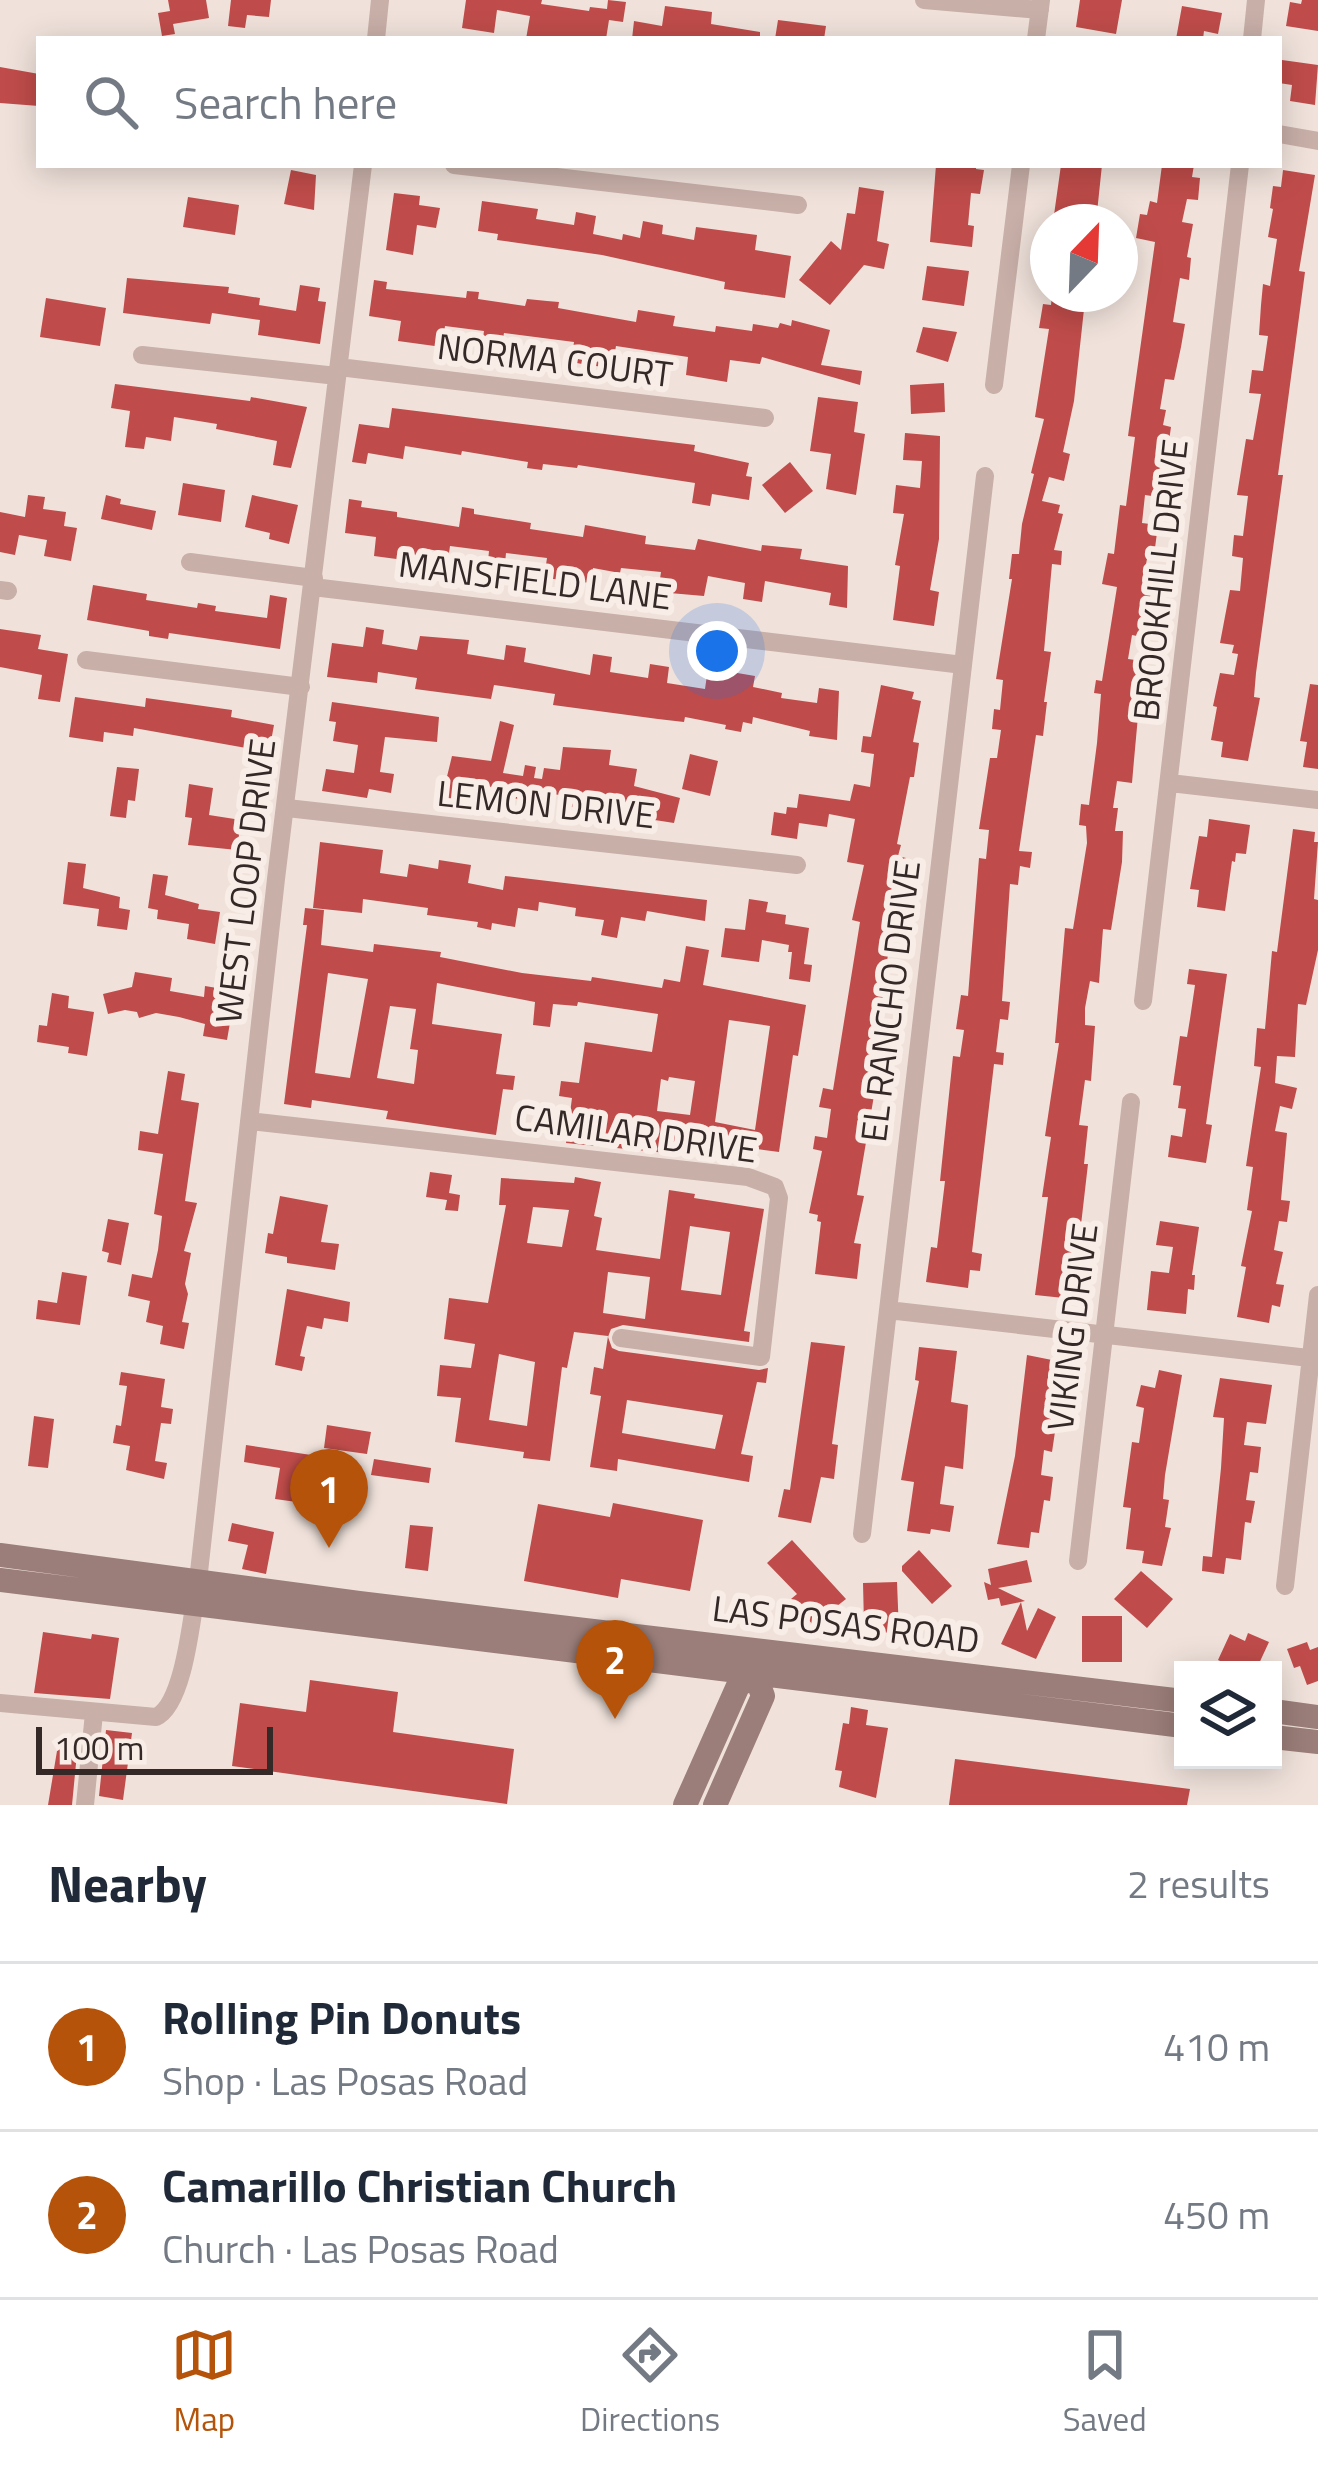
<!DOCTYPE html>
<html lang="en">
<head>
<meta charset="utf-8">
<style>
  :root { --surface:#fff; --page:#f6f6f7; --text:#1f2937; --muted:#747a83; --line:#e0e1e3; --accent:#b45309 }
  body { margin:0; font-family:"Titillium Web",sans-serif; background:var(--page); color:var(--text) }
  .controls { position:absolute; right:36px; bottom:36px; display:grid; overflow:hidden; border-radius:0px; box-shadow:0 6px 30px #0003 }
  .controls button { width:108px; height:108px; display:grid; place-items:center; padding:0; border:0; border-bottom:3px solid var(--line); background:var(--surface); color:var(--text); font:60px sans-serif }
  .compass { position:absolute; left:1030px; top:204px; width:108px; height:108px; border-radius:50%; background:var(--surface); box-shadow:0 6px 30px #0003; rotate:23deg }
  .scale { position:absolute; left:36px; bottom:30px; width:237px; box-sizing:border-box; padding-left:12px; border:6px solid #352928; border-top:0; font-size:33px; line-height:42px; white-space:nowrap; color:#352928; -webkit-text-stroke:9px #f8ede7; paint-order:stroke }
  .you { position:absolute; left:717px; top:651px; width:42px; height:42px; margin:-30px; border:9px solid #fff; border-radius:50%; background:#1a73e8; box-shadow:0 0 0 18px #1a73e833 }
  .badge { display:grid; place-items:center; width:78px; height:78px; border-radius:50%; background:var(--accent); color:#fff; font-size:39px; font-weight:700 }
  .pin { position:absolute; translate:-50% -99px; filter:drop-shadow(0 3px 6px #0008) }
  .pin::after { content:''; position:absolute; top:63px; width:42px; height:36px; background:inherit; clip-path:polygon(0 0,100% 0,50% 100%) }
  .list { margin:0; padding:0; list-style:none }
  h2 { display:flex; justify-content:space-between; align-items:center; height:156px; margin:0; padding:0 48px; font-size:51px }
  h2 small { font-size:39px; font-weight:400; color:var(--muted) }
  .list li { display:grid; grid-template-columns:78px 1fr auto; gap:36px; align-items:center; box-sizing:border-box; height:168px; padding:0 48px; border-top:3px solid var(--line) }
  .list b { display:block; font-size:45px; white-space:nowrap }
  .list p { margin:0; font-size:39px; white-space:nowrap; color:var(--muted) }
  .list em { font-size:39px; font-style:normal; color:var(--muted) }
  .icon { flex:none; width:66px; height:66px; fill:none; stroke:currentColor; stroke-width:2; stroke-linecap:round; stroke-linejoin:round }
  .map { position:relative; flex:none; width:1318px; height:1805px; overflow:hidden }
  .search { position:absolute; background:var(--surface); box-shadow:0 6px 30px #0003; left:36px; right:36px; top:36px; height:132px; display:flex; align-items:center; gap:30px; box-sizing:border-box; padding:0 42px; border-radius:0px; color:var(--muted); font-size:45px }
  .sheet { height:492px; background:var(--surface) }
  nav { display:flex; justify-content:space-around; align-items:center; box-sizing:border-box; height:168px; border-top:3px solid var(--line); background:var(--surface); font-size:33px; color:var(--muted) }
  nav a { display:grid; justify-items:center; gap:6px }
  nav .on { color:var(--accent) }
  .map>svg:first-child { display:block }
  .building { fill:#bf4c4a; fill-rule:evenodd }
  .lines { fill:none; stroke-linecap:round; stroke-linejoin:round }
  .minor { stroke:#c8afa8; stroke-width:18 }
  .secondary { stroke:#9b7e79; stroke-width:24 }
  .labels { text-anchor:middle; stroke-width:12; stroke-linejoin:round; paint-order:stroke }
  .street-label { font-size:36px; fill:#352928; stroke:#f8ede7 }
</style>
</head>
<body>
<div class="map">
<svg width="1318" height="1805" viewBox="0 0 1318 1805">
  <rect width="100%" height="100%" fill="#f0e2db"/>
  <path class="building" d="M168 0H206L209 18 173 24 175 34 162 36 158 13 170 11Z
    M231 0H271L269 17 247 15 245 28 228 26Z
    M466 0H542L541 4 589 11 590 7 607 9 608 0 626 2 623 22 609 20 606 39H526L530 16 497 10 494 33 462 28Z
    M1080 0H1122L1116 34 1076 27Z
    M1302 0H1318V31L1286 26 1290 2 1301 4Z
    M665 6 712 12 711 24 760 32V39H632L634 21 662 26Z
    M1182 6 1222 13 1218 34 1204 31 1203 39H1176Z
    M778 20 826 26 824 39H775Z
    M1282 60 1318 65 1315 105 1290 101 1292 85 1279 83Z
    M0 67 39 74V106L0 103Z
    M936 165H976V169L984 170 980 194 971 193 968 225 974 226 972 247 930 242Z
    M1061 165H1102L1096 222H1053Z
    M1162 165H1194L1192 177 1200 178 1198 200 1187 199 1182 222 1193 224 1187 257 1191 258 1189 280 1180 278 1173 322 1185 324 1181 347 1174 380 1165 379 1160 409 1166 410 1163 425 1171 427 1168 448 1162 447 1159 475 1168 476 1165 498 1145 495 1142 523 1158 525 1155 548H1149L1144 575 1154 577 1147 612 1151 613 1147 638 1132 635 1128 659 1143 661 1134 760 1132 783 1117 781 1113 808H1118L1115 831H1123L1122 862 1111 930 1103 929 1099 983 1090 981 1085 1008V1025L1095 1026 1091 1081 1085 1080 1079 1125 1088 1126 1084 1164H1088L1075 1277 1067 1276 1064 1298 1035 1295 1048 1197H1042L1051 1137 1045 1136 1059 1043H1055L1065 928 1073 929 1087 843 1086 826 1079 825 1081 804 1089 805 1097 743 1101 694 1094 693 1096 680 1102 681 1117 587 1102 584 1108 553 1114 554 1120 505 1126 506 1135 437 1128 436 1155 242 1136 238 1140 214 1147 215 1150 201 1157 203Z
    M291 170 316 175 314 210 284 204Z
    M1283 170 1315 175 1299 271 1305 272 1278 475H1283L1256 673 1254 697 1260 698 1248 761 1221 757 1223 742 1211 740 1217 707 1213 706 1220 673 1234 675 1238 654 1232 653 1234 645 1220 643 1230 590 1240 591 1243 558 1232 556 1234 535 1243 536 1248 496 1237 495 1246 439 1253 440 1261 394 1249 393 1252 370 1263 371 1268 336 1259 335 1261 305 1263 284 1270 286 1277 239 1268 237 1273 209 1270 208 1273 186 1281 187Z
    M859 187 884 191 877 241 889 244 884 269 864 265 830 305 799 280 831 241 841 250 847 213 855 214Z
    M394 193 420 196 419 205 440 208 436 228 417 225 413 255 386 250Z
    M188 197 239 205 235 235 183 227Z
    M482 201 538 209 536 219 574 225 576 212 596 216 593 234 622 240 623 234 640 238 643 221 663 225 662 234 694 240 696 227 757 235 755 250 791 256 785 298 724 289 725 282 602 255 497 240 498 234 478 231Z
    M927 266 969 271 964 306 922 300Z
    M127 278 229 287 228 293 260 298 259 305 296 311 300 285 320 288 318 301 326 302 320 344 258 335 260 320 212 313 210 324 123 313Z
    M374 280 387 282 386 289 466 298 467 291 479 292 478 299 525 306 527 299 547 301 559 302 558 308 636 322 638 310 675 316 673 326 715 332 716 326 752 331 753 324 778 328 780 323 791 326 792 320 830 330 821 365 862 371 860 385 762 357 760 364 730 360 727 382 686 375 688 357 616 346 612 368 588 365 571 362 574 342 504 333 500 354 481 351 484 331 445 326 442 347 398 341 401 321 369 316Z
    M1052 295 1085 300 1074 401 1063 452 1070 454 1064 481 1049 477 1042 501 1060 505 1058 513 1063 514 1054 550 1062 551 1061 565 1052 564 1044 651 1051 652 1044 702H1047L1043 736 1036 735 1019 851 1032 852 1030 868 1020 866 1018 885 1010 884 1002 1001 1010 1002 1008 1020 1000 1019 996 1052 1004 1053 1003 1065 994 1064 972 1252 982 1254 980 1271 970 1270 968 1288 926 1282 931 1247 937 1248 945 1181H940L953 1056 960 1057 964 1030 956 1029 961 995 968 996 979 858 986 859 989 830 979 829 990 758H997L1001 730 992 729 994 709 1000 710 1003 680 996 679 1012 579H1009L1012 554H1019L1022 524 1034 474 1031 473 1044 419 1035 417 1049 329 1039 328 1043 304 1051 305Z
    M46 298 106 308 100 346 40 337Z
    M923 327 957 332 948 362 916 352Z
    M944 383 945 412 911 414 910 385Z
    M115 384 250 401 251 397 307 407 291 468 273 465 277 441 216 429 217 424 174 417 171 441 146 437 144 449 125 447 130 411 111 408Z
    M818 397 858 402 854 432 865 434 856 495 826 489 831 454 810 451Z
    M392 408 695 445 694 451 749 463 746 476 752 477 749 500 712 494 710 506 692 503 695 483 578 465 577 468 543 464 542 470 527 468 528 462 462 451 461 455 405 446 403 459 368 453 366 464 352 462 359 424 389 428Z
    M905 433 940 436 939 539 930 590 939 592 934 626 893 620 900 566 895 565 904 514 893 513 896 485 920 488 922 461 903 460Z
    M790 462 813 491 785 513 762 485Z
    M183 483 225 490 221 522 178 515Z
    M28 495 45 497 43 509 66 512 64 526 77 528 71 561 44 556 47 540 19 535 15 555 0 552V512L25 517Z
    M106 495 121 499 120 504 156 511 152 530 101 519Z
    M252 495 298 505 289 544 269 539 270 533 245 527Z
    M349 499 362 501 361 507 397 512V517L459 527 462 507 474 509V514L531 523 530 529 583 537 585 525 646 536 645 544 695 550 698 539 761 551 762 545 802 549 800 559 848 566 847 608 829 605 831 593 765 581 762 602 743 599 745 583 708 576 704 596 658 592 661 572 621 568 620 573 593 568 591 583 544 578 547 558 506 553 504 574 487 572 489 551 450 546 449 553 422 548 419 562 374 556 376 537 345 533Z
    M93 585 147 594 146 600 197 608 198 603 216 606 215 611 267 618 270 595 287 598 280 649 169 633 168 639 149 636V631L87 620Z
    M366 627 384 630 382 644 417 650 420 636 469 640 467 654 504 660 506 645 526 648 524 662 590 675 593 654 612 657 610 672 648 678 650 664 669 667 667 683 705 689 708 668 755 676 753 687 782 693 781 698 817 703 819 688 839 691 837 740 809 736 810 731 753 717 752 724 743 722 741 732 725 729 726 725 685 717 684 722 658 719 553 705 555 694 494 685 491 699 415 689 417 678 378 672 377 683 327 677 332 643 363 647Z
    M0 629 41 635 38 649 68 654 60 702 38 699 42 675 0 667Z
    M1310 684 1318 685V769L1303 767 1307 742 1300 741Z
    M881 685 914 692 912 699 921 701 913 742 919 743 914 777H910L897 844 901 845 898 856 906 858 902 879 894 877 889 901 898 903 889 946 877 1043 882 1044 877 1078 857 1195 864 1196 854 1243 861 1244 857 1279 815 1274 821 1222 817 1221 818 1215 809 1213 822 1151 813 1149 815 1136 827 1138 831 1109 819 1107 823 1088 833 1090 860 922 852 920 864 865 847 862 855 819 829 814 827 827 799 823 797 839 771 835 774 812 786 814 787 807 797 808 799 794 850 801 854 784 870 787 874 754 861 752 863 736 871 737Z
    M75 697 145 707 146 698 232 710 231 717 274 725 269 752 134 728 133 736 104 732 103 742 69 737Z
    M332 702 439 717 437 742 385 737 380 772 394 774 391 793 369 789 367 798 322 791 326 769 354 773 358 745 333 741 336 722 329 721Z
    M500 721 514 725 503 773 523 776 525 765 536 767 534 778 542 779 544 768 560 770 563 747 611 750 609 765 637 769 634 786 680 798 674 823 565 806 567 796 532 791 530 805 518 803 519 799 497 796 498 788 461 782 459 800 442 797 452 756 491 761Z
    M690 754 718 761 710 796 682 789Z
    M117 767 139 769 135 801 128 800 126 818 110 816Z
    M189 784 213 788 209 815 241 820 237 850 188 845 192 818 185 817Z
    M1209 819 1250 825 1246 854 1236 853 1235 862 1232 861 1225 911 1197 907 1199 890 1190 889 1199 836 1207 837Z
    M1293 829 1315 832 1314 842H1318L1314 899 1318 900V950L1306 1005 1298 1004 1295 1057 1277 1056 1275 1083 1297 1088 1292 1109 1280 1106 1275 1131 1287 1133 1281 1200 1290 1201 1287 1222 1279 1221 1274 1250 1283 1252 1276 1284 1284 1285 1280 1307 1272 1305 1269 1323 1237 1317 1246 1267 1241 1266 1252 1211 1247 1210 1253 1167 1246 1166 1261 1067 1254 1066 1257 1028 1265 1029 1272 951 1277 952Z
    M320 842 383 850 380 873 407 877 409 864 438 869 439 860 471 865 468 883 503 890 505 876 707 900 705 921 647 911 645 921 621 917 617 938 601 935 604 920 575 916 576 908 539 902 538 911 518 908 515 927 492 923 491 930 477 927 478 922 427 915 428 908 363 899 362 913 313 908Z
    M68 862 86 864 83 888 120 897 119 908 130 910 127 930 97 926 99 909 63 904Z
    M153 874 168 876 165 895 199 904 198 909 220 912 215 944 187 939 189 924 157 919 158 910 148 908Z
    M749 899 768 902 766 912 786 915 785 924 809 928 804 964 812 965 810 982 789 979 792 952H788L789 945 762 940 759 962 721 957 725 928 745 930Z
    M305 908 324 910 321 945 373 952 374 944 441 952 440 957 522 973 591 981 592 977 662 988 664 979 680 982 686 946 709 950 703 985 806 1005 798 1056 793 1055 779 1152 743 1147 741 1154 679 1141 677 1154 566 1143 572 1098 559 1096 561 1081 579 1083 585 1042 652 1052 658 1014 578 1002 577 1006 553 1004 550 1027 533 1025 535 1002 437 983 432 1024 502 1034 496 1074 515 1076 513 1090 503 1089 496 1135 386 1119 388 1111 312 1100 311 1108 284 1104 307 925H303ZM328 973 368 979 350 1078 315 1073ZM390 1006 416 1009 410 1049 418 1050 414 1084 377 1078ZM729 1020 770 1026 755 1130 715 1122ZM669 1077 695 1081 690 1115 657 1111 661 1079 668 1081Z
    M1189 969 1227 974 1206 1124 1212 1125 1206 1163 1168 1157 1171 1135 1182 1137 1186 1109 1178 1108 1181 1086 1173 1085 1180 1036 1187 1037 1190 1019 1195 985 1187 984Z
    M135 972 172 978 170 991 204 997 205 986 223 989 221 997 228 998 225 1016 231 1017 227 1040 203 1036 205 1024 179 1017 156 1013 139 1018 137 1012 125 1010 108 1014 103 994 132 987Z
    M52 993 69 996 68 1008 94 1012 87 1056 68 1053 69 1047 37 1042 39 1025 47 1026Z
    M168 1071 185 1074 181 1100 199 1103 185 1201 197 1203 184 1251 191 1253 185 1284 188 1294 182 1322 189 1323 184 1349 160 1344 163 1326 146 1322 150 1301 128 1296 132 1274 152 1278 158 1250 162 1216 154 1214 163 1154 138 1150 140 1131 158 1134Z
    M430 1172 452 1175 449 1193 460 1195 458 1211 445 1210 447 1200 426 1197Z
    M575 1177 601 1182 594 1216 602 1218 596 1250 660 1259 669 1190 695 1194 694 1198 764 1209 744 1331 750 1332 749 1342 623 1325 611 1329 608 1337 612 1348 619 1351 759 1370 768 1368 766 1383 757 1382 741 1454 753 1456 749 1482 618 1459 617 1471 590 1467 601 1396 590 1394 594 1367 603 1369 608 1336 574 1332 567 1368 562 1367 550 1461 523 1458 524 1452 455 1442 461 1398 437 1396 440 1365 471 1368 475 1344 444 1339 449 1298 488 1303 506 1205H499L501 1178 574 1183ZM533 1207 569 1210 562 1247 527 1243ZM690 1226 730 1232 721 1295 681 1290ZM608 1272 650 1277 645 1319 603 1313ZM499 1354 535 1362 527 1426 489 1420ZM627 1400 723 1415 715 1449 622 1433Z
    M280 1196 328 1205 321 1242 339 1244 335 1270 287 1263V1257L265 1253 268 1233 273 1234Z
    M108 1219 129 1223 121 1265 107 1262 109 1253 102 1251Z
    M1160 1221 1199 1227 1192 1275H1195L1194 1290 1188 1289 1186 1314 1147 1310 1151 1271 1169 1273 1173 1247 1156 1245Z
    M62 1272 87 1276 80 1325 36 1319 38 1300 57 1303Z
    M287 1289 350 1302 348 1322 324 1318 322 1329 307 1326 300 1356 305 1357 302 1371 275 1365Z
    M811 1342 845 1346 832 1444 838 1445 834 1479 821 1477 811 1523 778 1517 784 1489 790 1490Z
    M919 1347 957 1351 951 1402 968 1405 963 1469 945 1466 940 1504 954 1506 950 1532 931 1529 930 1534 907 1531 914 1482 901 1480 919 1381 915 1380Z
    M1027 1355 1057 1361 1054 1377 1063 1378 1052 1452 1044 1450 1041 1475 1053 1477 1050 1501 1044 1500 1039 1533 1031 1532 1029 1548 997 1544 1015 1456Z
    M1159 1370 1182 1375 1165 1475 1163 1499 1169 1500 1165 1527 1171 1528 1162 1566 1142 1563 1144 1551 1126 1549 1131 1508 1123 1507 1132 1442 1139 1443 1144 1408 1136 1406 1141 1385 1155 1388Z
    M121 1372 165 1379 161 1407 173 1409 171 1424 161 1423 155 1461 167 1463 164 1479 126 1470 130 1446 113 1443 116 1425 121 1426 127 1386 119 1385Z
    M1220 1378 1272 1385 1266 1424 1247 1422 1244 1445 1261 1447 1258 1473 1250 1472 1246 1500 1255 1501 1251 1523 1245 1522 1241 1560 1226 1558 1224 1574 1202 1571 1203 1556 1212 1557 1221 1468 1224 1418 1213 1417Z
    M34 1416 54 1419 48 1468 28 1466Z
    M327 1425 371 1432 367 1454 324 1448Z
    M246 1445 311 1455 304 1503 275 1499 280 1468 244 1462Z
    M374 1459 431 1468 429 1483 371 1475Z
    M613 1503 703 1520 690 1591 621 1579 618 1598 524 1581 538 1504 610 1517Z
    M232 1523 274 1532 266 1574 242 1569 248 1545 228 1541Z
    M410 1525 433 1527 428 1571 405 1568Z
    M792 1540 846 1599 813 1625 791 1599 797 1594 767 1563Z
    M919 1550 952 1586 932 1604 902 1571V1566Z
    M1027 1560 1032 1582 998 1588 1025 1601 1001 1606 999 1598 988 1600 984 1582 991 1585 988 1569Z
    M1141 1571 1173 1599 1147 1628 1114 1599Z
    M897 1582 899 1632 877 1633 876 1624 864 1625 863 1583Z
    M1021 1602 1027 1631 1038 1608 1056 1617 1036 1659 1001 1644Z
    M1082 1616H1122V1662H1082Z
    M43 1632 91 1639 92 1634 119 1638 110 1699 34 1693Z
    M1248 1633 1269 1642 1256 1670H1239L1218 1660 1230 1634 1245 1641Z
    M1307 1642 1310 1650 1318 1647V1681L1307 1685 1300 1666 1294 1668 1287 1649Z
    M310 1680 398 1692 393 1732 514 1749 507 1804 232 1766 240 1703 306 1712Z
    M851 1707 868 1710 866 1725 888 1728 876 1798 839 1787 842 1771 835 1770 843 1723 849 1724Z
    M106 1730 132 1733 123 1800 99 1796Z
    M59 1739 78 1743 72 1805H48Z
    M955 1759 1190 1789 1187 1805H949Z"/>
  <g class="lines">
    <path class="minor" d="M924 0 1040 10
      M376 39 380 0
      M1036 39 1041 0
      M1252 39 1256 0
      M1279 134 1318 141
      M454 165 798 205
      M142 355 337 376
      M339 367 765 418
      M994 385 1021 165
      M190 562 314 578
      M313 587 963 665
      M0 590 8 591
      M86 660 301 687
      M1170 783 1318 800
      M287 808 797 865
      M1143 1001 1240 165
      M249 1121 748 1177 775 1187 779 1198 761 1357 621 1338
      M888 1310 1318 1359
      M862 1534 985 476
      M1078 1561 1131 1102
      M1285 1586 1318 1295
      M0 1703 156 1717C185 1704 192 1612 198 1581L276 879 363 165
      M85 1805 94 1713"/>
    <path class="secondary" d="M0 1555 359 1603 1183 1701
      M0 1580 1183 1726
      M1273 1711 1318 1717
      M1273 1737 1318 1742
      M685 1805 738 1686 755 1674
      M715 1805 763 1696 755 1674 757 1663"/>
  </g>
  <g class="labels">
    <g class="street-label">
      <text transform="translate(555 360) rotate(7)" y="13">NORMA COURT</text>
      <text transform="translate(535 580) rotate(7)" y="13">MANSFIELD LANE</text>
      <text transform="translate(1160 580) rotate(-84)" y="13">BROOKHILL DRIVE</text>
      <text transform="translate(546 804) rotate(6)" y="13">LEMON DRIVE</text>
      <text transform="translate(245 881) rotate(-83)" y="13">WEST LOOP DRIVE</text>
      <text transform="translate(890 1001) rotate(-83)" y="13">EL RANCHO DRIVE</text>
      <text transform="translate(636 1133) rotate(8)" y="13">CAMILAR DRIVE</text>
      <text transform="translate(1072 1327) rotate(-83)" y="13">VIKING DRIVE</text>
      <text transform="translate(846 1624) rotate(7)" y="13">LAS POSAS ROAD</text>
    </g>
  </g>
</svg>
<div class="controls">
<button><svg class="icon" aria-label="layers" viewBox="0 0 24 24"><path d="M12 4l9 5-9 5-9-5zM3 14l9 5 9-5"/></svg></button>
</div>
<svg class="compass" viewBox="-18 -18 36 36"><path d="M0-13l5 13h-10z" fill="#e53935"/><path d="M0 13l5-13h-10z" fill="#747a83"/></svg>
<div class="scale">100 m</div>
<div class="you"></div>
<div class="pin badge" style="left:329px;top:1548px">1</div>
<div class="pin badge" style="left:615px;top:1719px">2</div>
<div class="search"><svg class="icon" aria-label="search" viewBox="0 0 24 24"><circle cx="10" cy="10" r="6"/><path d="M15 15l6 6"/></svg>Search here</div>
</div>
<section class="sheet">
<h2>Nearby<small>2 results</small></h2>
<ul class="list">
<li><span class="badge">1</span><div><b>Rolling Pin Donuts</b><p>Shop · Las Posas Road</p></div><em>410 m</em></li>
<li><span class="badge">2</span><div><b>Camarillo Christian Church</b><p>Church · Las Posas Road</p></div><em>450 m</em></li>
</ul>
</section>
<nav>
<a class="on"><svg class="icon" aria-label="map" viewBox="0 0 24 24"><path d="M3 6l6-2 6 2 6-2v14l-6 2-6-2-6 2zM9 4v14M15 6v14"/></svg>Map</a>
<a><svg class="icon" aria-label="directions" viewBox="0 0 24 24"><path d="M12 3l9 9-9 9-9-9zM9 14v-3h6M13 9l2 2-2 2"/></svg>Directions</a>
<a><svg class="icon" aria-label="saved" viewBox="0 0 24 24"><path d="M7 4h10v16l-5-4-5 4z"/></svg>Saved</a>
</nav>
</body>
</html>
